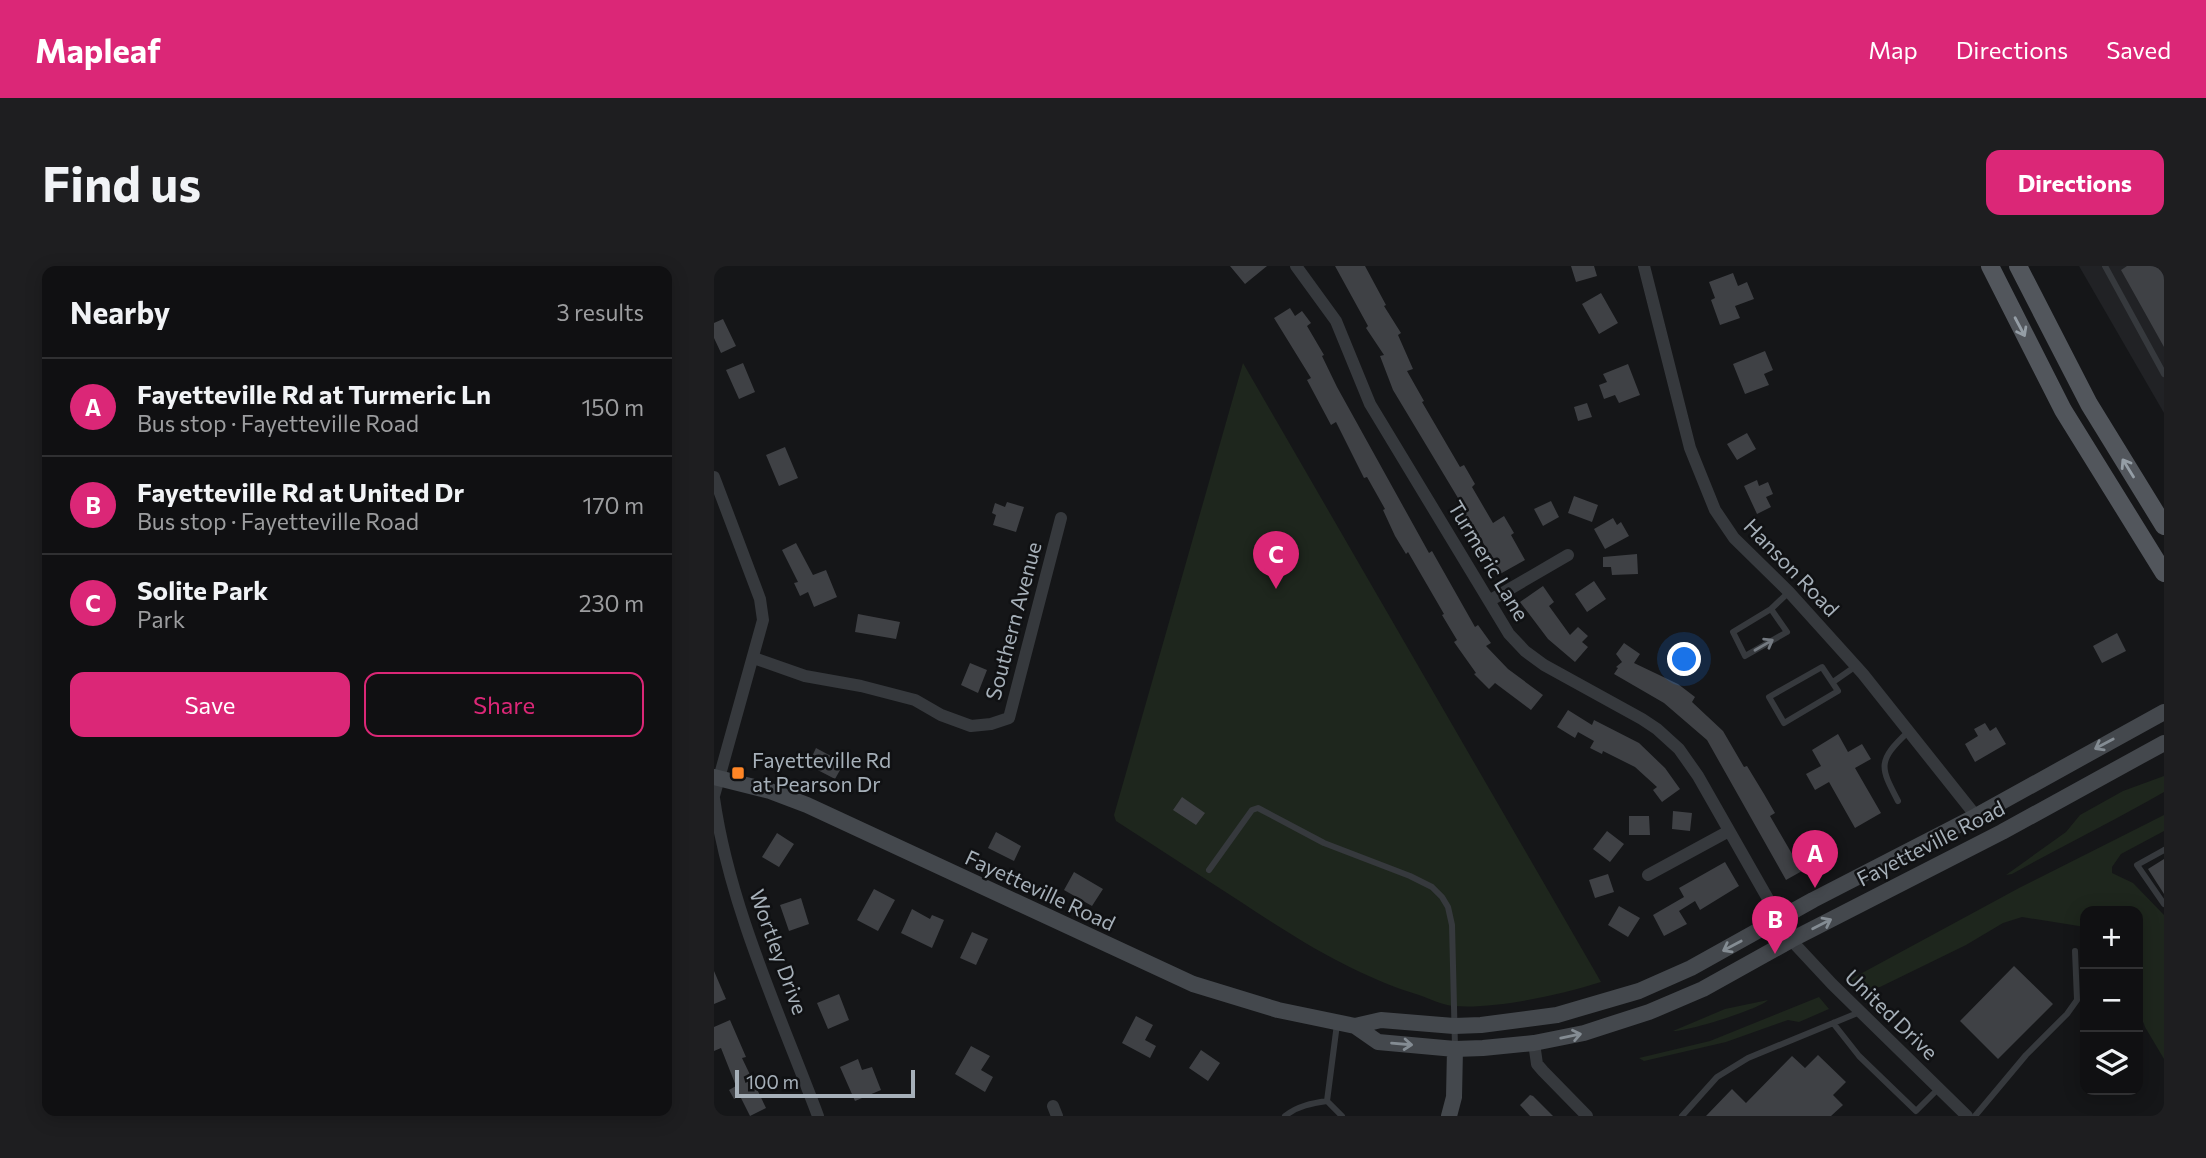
<!DOCTYPE html>
<html lang="en">
<head>
<meta charset="utf-8">
<style>
  :root { --surface:#101012; --page:#1e1e20; --text:#f1f3f6; --muted:#9c9d9f; --line:#303032; --accent:#db2777 }
  body { margin:0; font-family:Commissioner,sans-serif; background:var(--page); color:var(--text) }
  .controls { position:absolute; right:21px; bottom:21px; display:grid; overflow:hidden; border-radius:14px; box-shadow:0 4px 18px #0003 }
  .controls button { width:63px; height:63px; display:grid; place-items:center; padding:0; border:0; border-bottom:2px solid var(--line); background:var(--surface); color:var(--text); font:35px sans-serif }
  .scale { position:absolute; left:21px; bottom:18px; width:180px; box-sizing:border-box; padding-left:7px; border:4px solid #a6b0b9; border-top:0; font-size:19px; line-height:24px; white-space:nowrap; color:#a6b0b9; -webkit-text-stroke:5px #101113; paint-order:stroke }
  .you { position:absolute; left:971px; top:394px; width:24px; height:24px; margin:-18px; border:5px solid #fff; border-radius:50%; background:#1a73e8; box-shadow:0 0 0 10px #1a73e833 }
  .badge { display:grid; place-items:center; width:46px; height:46px; border-radius:50%; background:var(--accent); color:#fff; font-size:23px; font-weight:700 }
  .pin { position:absolute; translate:-50% -58px; filter:drop-shadow(0 2px 4px #0008) }
  .pin::after { content:''; position:absolute; top:37px; width:24px; height:21px; background:inherit; clip-path:polygon(0 0,100% 0,50% 100%) }
  .list { margin:0; padding:0; list-style:none }
  h2 { display:flex; justify-content:space-between; align-items:center; height:91px; margin:0; padding:0 28px; font-size:30px }
  h2 small { font-size:23px; font-weight:400; color:var(--muted) }
  .list li { display:grid; grid-template-columns:46px 1fr auto; gap:21px; align-items:center; box-sizing:border-box; height:98px; padding:0 28px; border-top:2px solid var(--line) }
  .list b { display:block; font-size:26px; white-space:nowrap }
  .list p { margin:0; font-size:23px; white-space:nowrap; color:var(--muted) }
  .list em { font-size:23px; font-style:normal; color:var(--muted) }
  .actions { display:flex; gap:14px; padding:21px 28px }
  .actions a { flex:1; padding:16px 0; border:2px solid var(--accent); border-radius:14px; text-align:center; font-size:24px; color:var(--accent) }
  .actions .main { background:var(--accent); color:#fff }
  .icon { flex:none; width:38px; height:38px; fill:none; stroke:currentColor; stroke-width:2; stroke-linecap:round; stroke-linejoin:round }
  .map { position:relative; flex:none; width:1450px; height:850px; overflow:hidden; border-radius:14px }
  header { display:flex; align-items:center; gap:42px; box-sizing:border-box; height:98px; padding:0 35px; background:var(--accent); color:#fff }
  header strong { font-size:33px }
  nav { display:flex; gap:38px; margin-inline-start:auto; font-size:24px }
  .intro { display:flex; align-items:center; justify-content:space-between; box-sizing:border-box; height:168px; padding:0 42px }
  h1 { margin:0; font-size:49px }
  .button { padding:18px 32px; border-radius:14px; background:var(--accent); color:#fff; font-size:24px; font-weight:700 }
  main { display:flex; gap:42px; padding:0 42px }
  aside { flex:1; background:var(--surface); border-radius:14px; box-shadow:0 4px 18px #0003 }
  .map>svg:first-child { display:block }
  .built { fill:#212225 }
  .green { fill:#1e261d }
  .building { fill:#3f4145 }
  .lines { fill:none; stroke-linecap:round; stroke-linejoin:round }
  .lane { stroke:#36393d; stroke-width:6 }
  .street { stroke:#36393d; stroke-width:12 }
  .secondary { stroke:#44484d; stroke-width:16 }
  .primary { stroke:#52565c; stroke-width:18 }
  .oneway { stroke:#959ea6 }
  .oneway2 { stroke:#747a81 }
  .oneway3 { stroke:#848c93 }
  .poi-dot { fill:#ff8626; stroke:#101113; stroke-width:2.5 }
  .labels { text-anchor:middle; stroke-width:5; stroke-linejoin:round; paint-order:stroke }
  .street-label { font-size:21px; fill:#a6b0b9; stroke:#101113 }
  .poi-label { font-size:21px; fill:#a6b0b9; stroke:#101113; text-anchor:start }
</style>
</head>
<body>
<header>
<strong>Mapleaf</strong>
<nav><a>Map</a><a>Directions</a><a>Saved</a></nav>
</header>
<div class="intro"><h1>Find us</h1><a class="button">Directions</a></div>
<main>
<aside>
<h2>Nearby<small>3 results</small></h2>
<ul class="list">
<li><span class="badge">A</span><div><b>Fayetteville Rd at Turmeric Ln</b><p>Bus stop · Fayetteville Road</p></div><em>150 m</em></li>
<li><span class="badge">B</span><div><b>Fayetteville Rd at United Dr</b><p>Bus stop · Fayetteville Road</p></div><em>170 m</em></li>
<li><span class="badge">C</span><div><b>Solite Park</b><p>Park</p></div><em>230 m</em></li>
</ul>
<div class="actions"><a class="main">Save</a><a>Share</a></div>
</aside>
<div class="map">
<svg width="1450" height="850" viewBox="0 0 1450 850">
  <rect width="100%" height="100%" fill="#151618"/>
  <path class="built" d="M1365 0H1450V147Z"/>
  <path class="green" d="M529 97 887 716C845 729 784 743 740 740 729 739 716 733 705 729 640 709 583 673 527 636 485 609 444 582 402 555L400 549Z
    M1450 510V526C1400 555 1348 580 1298 608L1292 609 1352 566 1366 549 1409 525Z
    M1450 549V565L1407 588 1398 601V607L1419 617 1450 649V793L1431 761 1424 742V645H1371V661L1308 651 1289 657 1252 679 1166 721 1150 725 1140 720 1137 713 1305 622Z
    M1105 731 1115 743 1085 756 1074 754 1012 776 930 795 925 792 996 775Z
    M1054 734C1046 743 972 766 959 765L1011 743Z"/>
  <path class="building" d="M516 0H553L531 18Z
    M621 0H651L672 39 670 40 687 67 684 69 699 103 693 105 710 135 708 136 746 201 750 199 761 218 758 221 779 257 790 250 800 267 797 269 811 294 786 308 759 258 755 260 743 239 747 237 679 124 666 90 670 89 652 62 654 60Z
    M857 0H880L883 10 862 16Z
    M1413 0H1450V81L1407 4Z
    M1019 7 1024 20 1033 16 1040 33 1021 40 1026 52 1006 59 997 34 1001 32 995 16Z
    M887 27 904 57 885 68 868 38Z
    M576 42 581 50 588 45 597 57 593 60 610 89 608 90 623 121 715 287 718 285 761 361 764 359 777 377 772 380 794 403 829 429 817 444 781 417 775 423 760 408 762 407 740 376 743 374 728 349 730 348 694 286 692 288 681 270 669 244 671 243 653 211 650 212 622 156 617 159 593 114 597 112 560 52Z
    M9 53 22 80 7 87 0 72V57Z
    M1051 85 1059 104 1050 108 1055 119 1031 128 1019 98Z
    M29 97 41 126 25 133 12 104Z
    M914 98 926 129 905 137 901 129 890 133 885 119 893 116 889 108Z
    M873 137 878 151 864 155 860 141Z
    M1033 167 1042 183 1023 194 1013 178Z
    M71 181 84 212 65 220 52 189Z
    M1043 214 1045 220 1054 216 1059 228 1052 231 1057 241 1043 248 1030 220Z
    M860 230 884 239 878 256 854 247Z
    M837 235 845 251 829 260 820 243Z
    M293 236 310 241 302 266 279 259 282 249 278 247 281 237 291 241Z
    M899 252 903 259 907 256 915 270 891 283 880 263Z
    M82 277 99 309 112 304 123 331 100 341 94 326 86 330 80 317 84 316 68 284Z
    M923 288 924 308 898 309 897 301H889V291Z
    M880 315 892 333 873 346 861 328Z
    M829 320 840 336 835 340 856 369 864 361 874 370 868 376 874 381 861 396 834 373 806 336Z
    M144 348 186 356 182 373 141 366Z
    M1403 367 1412 385 1388 397 1379 380Z
    M910 377 926 388 920 397 964 418 981 431 978 436 1009 465 1030 501 1033 500 1050 528 1061 547 1056 550 1088 605 1072 614 993 474 950 437 900 408 904 402 902 401 908 396 902 388Z
    M256 397 273 404 264 427 247 419Z
    M854 444 878 459 880 454 925 477 951 502 966 523 948 536 939 524 943 521 921 501 889 485 888 488 876 482 880 475 864 466 861 472 843 461Z
    M1271 457 1276 465 1282 461 1292 478 1261 496 1251 478 1264 470 1260 463Z
    M1124 468 1134 486 1148 478 1157 493 1141 502 1167 547 1141 562 1115 516 1101 524 1092 508 1107 500 1098 484Z
    M102 482 130 497 121 513 94 499Z
    M468 531 491 547 482 559 459 544Z
    M959 545 978 547 976 565 958 563Z
    M915 550H935L936 569H915Z
    M893 565 910 578 896 596 879 583Z
    M282 566 307 580 300 595 274 582Z
    M63 567 80 578 65 601 48 591Z
    M1450 593V628L1434 603Z
    M1011 596 1025 620 986 644 981 635 965 645 973 658 950 670 939 649 970 631 965 622Z
    M360 606 389 623 378 640 350 624Z
    M894 608 900 626 881 632 875 614Z
    M160 623 181 634 164 665 143 654Z
    M87 632 95 658 75 665 66 639Z
    M905 640 926 652 914 671 894 659Z
    M198 643 216 653 218 649 230 654 218 682 187 667Z
    M258 666 274 673 262 699 246 692Z
    M1300 700 1339 738 1284 793 1246 755Z
    M0 705 12 733 0 738Z
    M125 728 135 754 114 763 103 737Z
    M422 750 439 759 431 774 442 780 436 792 408 777Z
    M16 754 32 791 28 792 52 842 36 850 26 830 20 833 15 824 22 820 7 782 0 785V761Z
    M257 780 276 790 267 804 279 811 271 826 241 808Z
    M487 784 506 797 494 815 475 802Z
    M1104 789 1132 816 1119 829 1129 839 1117 850H992L1018 823 1032 837 1078 790 1091 802Z
    M144 793 148 804 158 801 167 824 141 835 126 801Z
    M816 829 819 830 839 850H816L806 839Z"/>
  <g class="lines">
    <path class="lane" d="M1391 0 1450 108
      M1057 343 1073 366 1031 390 1019 366 1057 343 1075 326
      M1108 401 1124 425 1070 457 1055 431Z
      M1119 416 1142 400
      M1184 535C1166 501 1163 495 1194 466
      M1450 584 1423 599 1450 638
      M495 604 538 544 544 542 610 577 696 610 718 621 728 631 734 641 738 659 741 781
      M1119 757 1145 790 1202 845 1225 822
      M623 758 613 835 628 850
      M571 850C583 840 599 837 613 835
      M968 850 1003 811 1034 792 1146 746
      M1261 850 1312 789 1353 748 1363 734 1361 685"/>
    <path class="street" d="M582 0 622 55 656 138 795 368 811 385 830 399 928 453 943 463 965 483 984 510 1066 654
      M930 0 976 182 1001 244 1020 272 1075 326 1149 408 1262 550
      M0 211 46 333 49 354 0 530
      M775 335 854 289
      M40 392 91 410 147 420 201 434 227 449 257 460 277 458 295 452 347 252
      M0 532C15 639 66 749 104 850
      M934 609 1015 565
      M1077 674 1118 718 1253 850
      M820 777 823 798 829 805 873 850
      M339 840 343 850"/>
    <path class="secondary" d="M0 511 56 525 93 539 479 718 564 744 641 760 664 776 741 783 769 782 820 777 870 767 935 746 989 723 1077 674 1288 566 1450 477
      M641 760 667 754 740 760 767 759 843 749 925 725 977 702 1099 634 1262 550 1450 446
      M735 850 740 831 741 783"/>
    <path class="primary" d="M1276 0 1349 144 1450 307
      M1304 0 1375 138 1450 260"/>
  </g>
  <defs><path id="oneway-shaft" d="M-6 0H5M1.5-3L5.5 0L1.5 3" fill="none" stroke-width="1.6" stroke-linecap="round" stroke-linejoin="round" transform="scale(1.75)"/></defs>
  <g class="oneway">
    <use href="#oneway-shaft" transform="translate(1306 61) rotate(62)"/>
    <use href="#oneway-shaft" transform="translate(1414 202) rotate(-122)"/>
  </g>
  <use class="oneway2" href="#oneway-shaft" transform="translate(1050 379) rotate(-30)"/>
  <g class="oneway3">
    <use href="#oneway-shaft" transform="translate(1390 478) rotate(152)"/>
    <use href="#oneway-shaft" transform="translate(1108 658) rotate(-27)"/>
    <use href="#oneway-shaft" transform="translate(1018 680) rotate(152)"/>
    <use href="#oneway-shaft" transform="translate(857 770) rotate(-12)"/>
    <use href="#oneway-shaft" transform="translate(688 778) rotate(5)"/>
  </g>
  <rect class="poi-dot" x="17" y="500" width="14" height="14" rx="3.5"/>
  <g class="labels">
    <g class="street-label">
      <text transform="translate(774 295) rotate(59)" y="7">Turmeric Lane</text>
      <text transform="translate(1077 302) rotate(46)" y="7">Hanson Road</text>
      <text transform="translate(300 355) rotate(-75)" y="7">Southern Avenue</text>
      <text transform="translate(1217 578) rotate(-27)" y="7">Fayetteville Road</text>
      <text transform="translate(326 625) rotate(25)" y="7">Fayetteville Road</text>
      <text transform="translate(64 686) rotate(70)" y="7">Wortley Drive</text>
      <text transform="translate(1177 749) rotate(44)" y="7">United Drive</text>
    </g>
    <g class="poi-label">
      <text x="38" y="502">Fayetteville Rd<tspan x="38" dy="24">at Pearson Dr</tspan></text>
    </g>
  </g>
</svg>
<div class="controls">
<button>+</button>
<button>−</button>
<button><svg class="icon" aria-label="layers" viewBox="0 0 24 24"><path d="M12 4l9 5-9 5-9-5zM3 14l9 5 9-5"/></svg></button>
</div>
<div class="scale">100 m</div>
<div class="you"></div>
<div class="pin badge" style="left:1101px;top:622px">A</div>
<div class="pin badge" style="left:1061px;top:688px">B</div>
<div class="pin badge" style="left:562px;top:323px">C</div>
</div>
</main>
</body>
</html>
